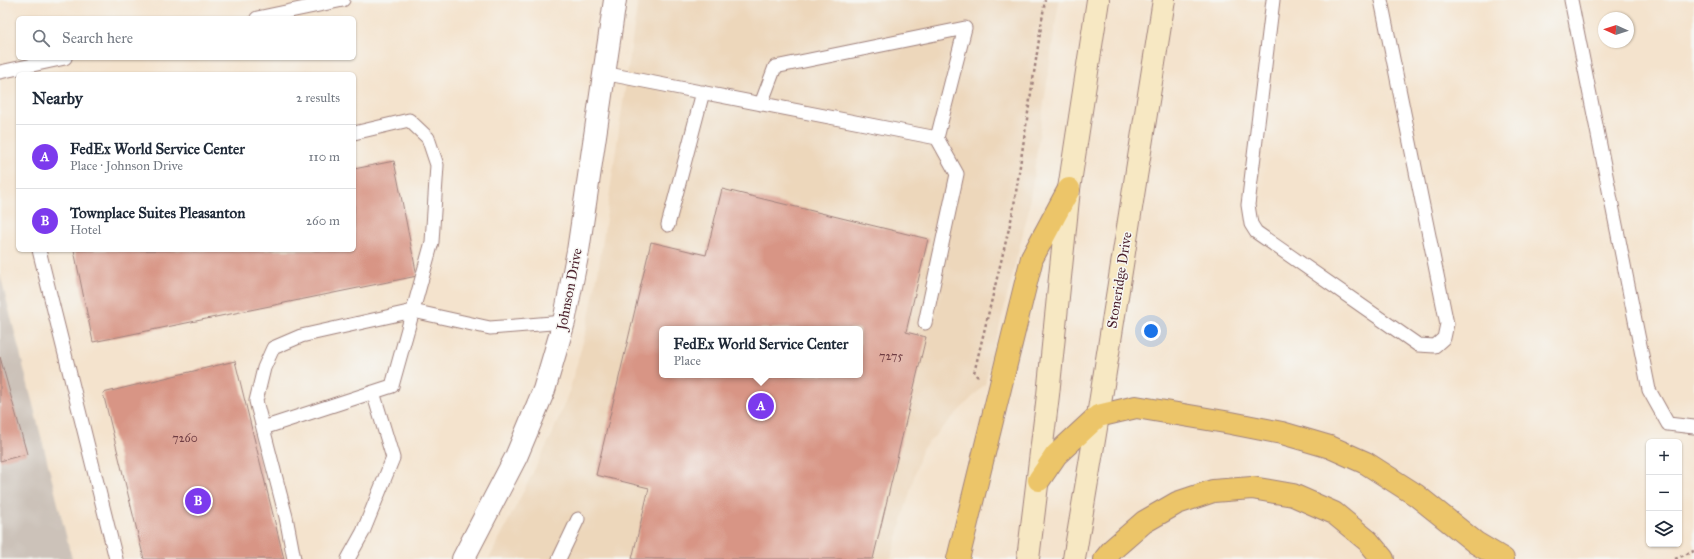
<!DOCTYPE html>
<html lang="en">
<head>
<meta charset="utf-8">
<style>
  :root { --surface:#fff; --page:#f6f6f7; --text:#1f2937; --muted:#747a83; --line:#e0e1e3; --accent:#7c3aed }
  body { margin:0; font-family:"IM FELL Great Primer",serif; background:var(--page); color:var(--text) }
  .controls { position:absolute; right:12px; bottom:12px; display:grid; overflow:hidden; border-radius:6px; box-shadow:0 1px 3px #0004 }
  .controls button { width:36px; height:36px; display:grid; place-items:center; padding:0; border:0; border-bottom:1px solid var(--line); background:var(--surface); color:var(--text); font:20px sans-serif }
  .compass { position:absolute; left:1598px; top:12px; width:36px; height:36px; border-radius:50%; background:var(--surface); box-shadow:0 1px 3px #0004; rotate:273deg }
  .you { position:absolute; left:1151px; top:331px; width:14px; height:14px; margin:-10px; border:3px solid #fff; border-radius:50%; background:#1a73e8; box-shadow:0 0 0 6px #1a73e833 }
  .badge { display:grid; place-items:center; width:26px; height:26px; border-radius:50%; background:var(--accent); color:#fff; font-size:13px; font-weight:700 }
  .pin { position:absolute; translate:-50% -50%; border:2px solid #fff; box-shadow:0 1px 4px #0006 }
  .popup { position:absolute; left:659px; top:326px; width:204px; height:52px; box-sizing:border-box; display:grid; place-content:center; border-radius:6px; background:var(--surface); filter:drop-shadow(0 1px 3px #0005); font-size:13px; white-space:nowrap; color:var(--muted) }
  .popup b { font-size:15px; color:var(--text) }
  .popup::after { content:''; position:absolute; left:50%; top:100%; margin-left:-8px; border:8px solid transparent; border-top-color:var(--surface) }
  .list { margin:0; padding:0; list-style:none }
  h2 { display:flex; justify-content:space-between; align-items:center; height:52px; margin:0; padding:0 16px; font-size:17px }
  h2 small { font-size:13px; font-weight:400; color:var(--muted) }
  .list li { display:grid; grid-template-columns:26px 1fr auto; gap:12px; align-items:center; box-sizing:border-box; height:64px; padding:0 16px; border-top:1px solid var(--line) }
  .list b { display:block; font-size:15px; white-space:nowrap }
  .list p { margin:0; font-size:13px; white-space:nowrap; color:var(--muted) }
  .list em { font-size:13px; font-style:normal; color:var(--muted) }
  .icon { flex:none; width:22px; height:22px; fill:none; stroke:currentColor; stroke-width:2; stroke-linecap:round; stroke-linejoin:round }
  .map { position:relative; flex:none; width:1694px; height:559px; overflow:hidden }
  .search { position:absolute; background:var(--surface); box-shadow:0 1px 3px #0004; left:16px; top:16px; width:340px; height:44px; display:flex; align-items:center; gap:10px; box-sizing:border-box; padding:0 14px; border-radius:6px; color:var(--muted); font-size:15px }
  .panel { position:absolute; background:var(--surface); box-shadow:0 1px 3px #0004; left:16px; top:72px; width:340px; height:180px; border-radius:6px }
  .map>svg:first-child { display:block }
  .built { fill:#edd7bb; fill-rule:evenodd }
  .industrial { fill:#ccc2b9 }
  .building { fill:#d89585; fill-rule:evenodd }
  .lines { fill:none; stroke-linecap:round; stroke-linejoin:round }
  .service-casing { stroke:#9f817c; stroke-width:15 }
  .tertiary-casing { stroke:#9f817c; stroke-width:24 }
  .secondary-casing { stroke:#9f817c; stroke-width:24 }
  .motorway-casing { stroke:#9f817c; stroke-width:24 }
  .path { stroke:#9f817c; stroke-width:2.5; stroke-dasharray:3 3; stroke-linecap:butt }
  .service { stroke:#fff; stroke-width:13 }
  .tertiary { stroke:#fff; stroke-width:22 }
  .secondary { stroke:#f7e8c3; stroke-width:22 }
  .motorway { stroke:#ecc569; stroke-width:22 }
  .labels { text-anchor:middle; stroke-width:3; stroke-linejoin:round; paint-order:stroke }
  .number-label { font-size:12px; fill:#6e3c42 }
  .street-label { font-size:14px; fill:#4a1f2b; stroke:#f6f6f2 }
</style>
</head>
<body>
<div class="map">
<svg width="1694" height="559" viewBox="0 0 1694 559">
  <rect width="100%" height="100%" fill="#f6f6f2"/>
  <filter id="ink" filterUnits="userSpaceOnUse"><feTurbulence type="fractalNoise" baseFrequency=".025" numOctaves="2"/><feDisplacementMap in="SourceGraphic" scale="8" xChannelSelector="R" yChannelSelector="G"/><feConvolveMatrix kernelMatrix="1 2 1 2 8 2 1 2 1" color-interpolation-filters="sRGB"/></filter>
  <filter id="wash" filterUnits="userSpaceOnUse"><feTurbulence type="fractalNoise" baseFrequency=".012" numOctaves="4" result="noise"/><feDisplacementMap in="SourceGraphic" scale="16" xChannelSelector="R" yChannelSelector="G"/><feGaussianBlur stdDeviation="0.9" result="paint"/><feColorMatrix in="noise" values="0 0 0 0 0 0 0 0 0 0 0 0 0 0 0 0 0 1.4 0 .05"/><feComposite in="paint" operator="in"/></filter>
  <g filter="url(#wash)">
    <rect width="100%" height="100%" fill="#f4e3cd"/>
    <path class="built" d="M638 0H1059L1028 213 985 384 922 449 891 559H489L552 435 570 389 586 331 598 273ZM662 329H860V375H662Z"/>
    <path class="industrial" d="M0 274 72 559H0Z"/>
    <g id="blocks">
      <path class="building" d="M394 161 417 276 93 342 74 250H354V169Z
        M722 189 928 239 906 332 926 337 873 559H632L649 488 596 475 651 242 706 255ZM662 329H860V375H662Z
        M0 357 27 454 0 461Z
        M235 361 284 559H144L103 393Z"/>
    </g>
  </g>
  <g filter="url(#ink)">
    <use href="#blocks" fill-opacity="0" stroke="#9f817c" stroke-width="1"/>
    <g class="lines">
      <g class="service-casing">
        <path id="service" d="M1273 0 1248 205 1251 224 1256 232 1418 345 1435 346 1444 338 1447 324 1381 0
          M1571 0 1649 390 1668 424 1694 427
          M257 18 343 0
          M0 72 65 58
          M603 73 937 138 965 28 775 67 761 104
          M668 225 703 92
          M39 250 116 559
          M925 323 957 174 937 138
          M263 428 392 386 432 242 437 165 428 138 409 120 354 133
          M294 559 286 517 256 401 264 368 273 348 301 336 413 311 490 328 564 322
          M348 559 363 532 393 458 373 392
          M559 559 578 519"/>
      </g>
      <g class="tertiary-casing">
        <path id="tertiary" d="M463 559 516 457 544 390 564 322 578 251 615 0"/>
      </g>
      <g class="secondary-casing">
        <path id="secondary" d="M1028 559 1048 395 1069 189 1098 0
          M1074 559 1098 416 1164 0"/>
      </g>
      <g class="motorway-casing">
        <path id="motorway" d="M1039 480 1056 455 1098 416 1136 407 1231 423 1282 433 1330 447 1366 463 1416 495 1476 543 1503 559
          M958 559 1032 258 1069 189
          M1105 559 1113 549 1144 522 1177 503 1213 491 1252 488 1293 495 1334 513 1368 541 1383 559"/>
      </g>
      <path class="path" d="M978 377 974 373 1013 212 1045 0
        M1675 559 1694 551"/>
      <use href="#service" class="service"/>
      <use href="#tertiary" class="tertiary"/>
      <use href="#secondary" class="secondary"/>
      <use href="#motorway" class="motorway"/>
    </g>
  </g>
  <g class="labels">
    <g class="number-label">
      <text x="891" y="360">7275</text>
      <text x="185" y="442">7260</text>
    </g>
    <g class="street-label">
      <text transform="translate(1119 280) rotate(-81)" y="5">Stoneridge Drive</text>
      <text transform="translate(569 289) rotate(-79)" y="5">Johnson Drive</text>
    </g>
  </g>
</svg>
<div class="controls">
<button>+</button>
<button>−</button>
<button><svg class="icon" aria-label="layers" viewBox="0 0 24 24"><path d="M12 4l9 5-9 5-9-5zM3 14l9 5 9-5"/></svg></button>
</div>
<svg class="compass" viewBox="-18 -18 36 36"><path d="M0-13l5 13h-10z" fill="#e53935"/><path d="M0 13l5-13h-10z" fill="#747a83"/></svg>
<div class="you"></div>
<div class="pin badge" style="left:761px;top:406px">A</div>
<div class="popup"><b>FedEx World Service Center</b>Place</div>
<div class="pin badge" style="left:198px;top:501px">B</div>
<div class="search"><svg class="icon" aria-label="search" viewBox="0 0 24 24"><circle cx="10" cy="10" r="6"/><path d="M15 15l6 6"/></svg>Search here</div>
<section class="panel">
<h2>Nearby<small>2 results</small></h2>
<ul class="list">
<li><span class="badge">A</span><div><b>FedEx World Service Center</b><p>Place · Johnson Drive</p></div><em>110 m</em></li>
<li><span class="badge">B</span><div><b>Townplace Suites Pleasanton</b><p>Hotel</p></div><em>260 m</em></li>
</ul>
</section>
</div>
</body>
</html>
